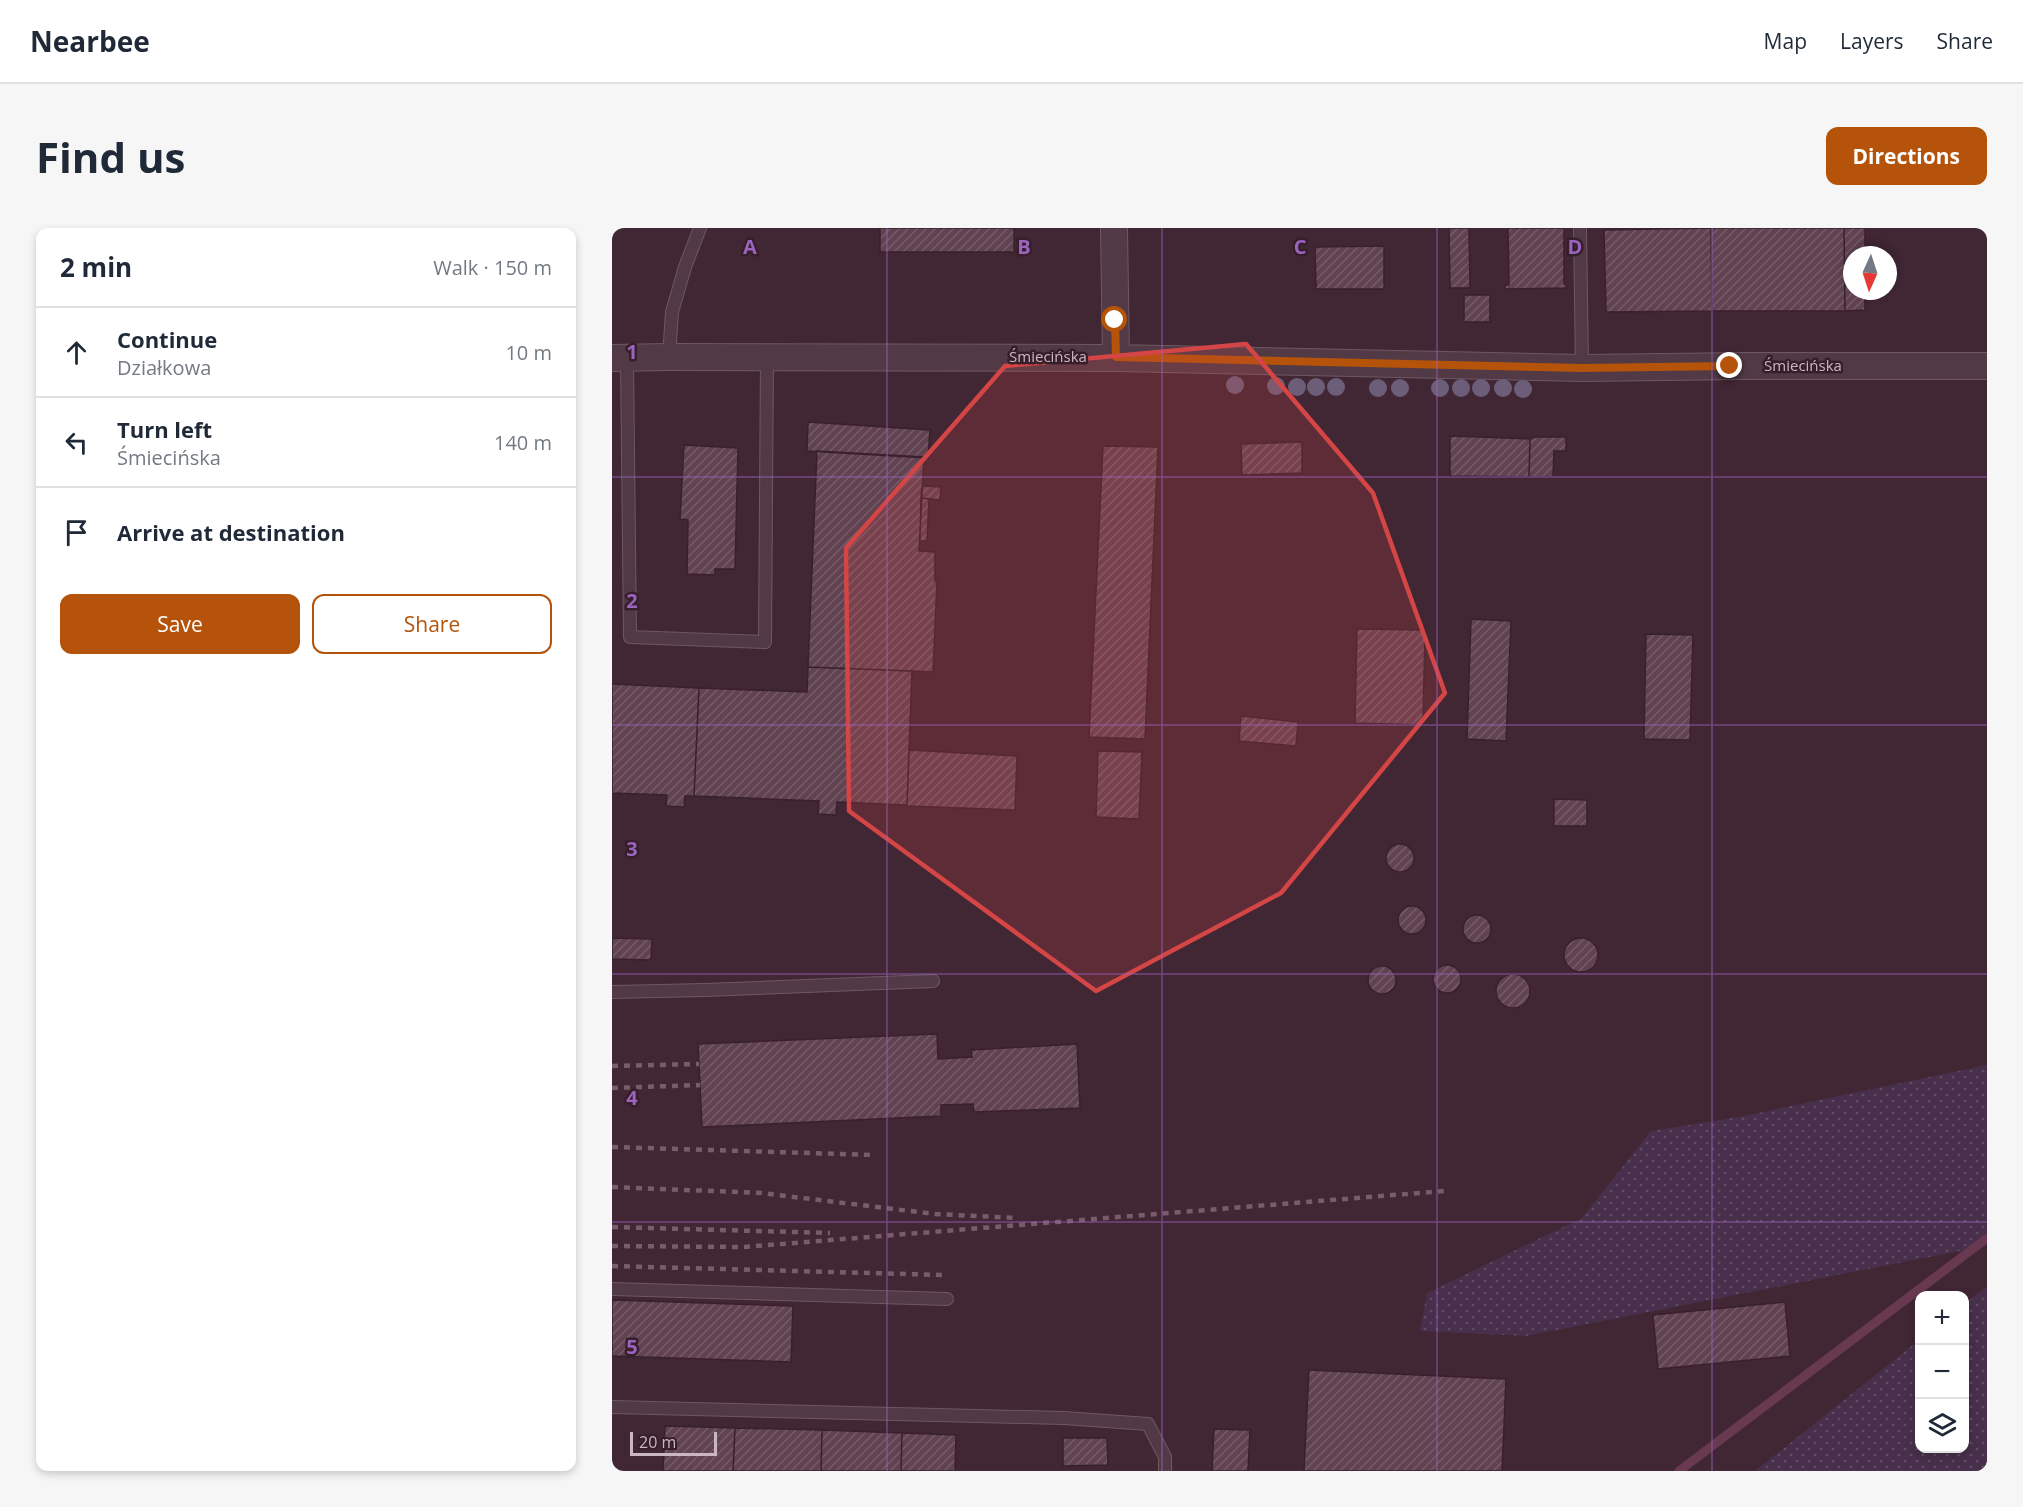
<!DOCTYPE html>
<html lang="en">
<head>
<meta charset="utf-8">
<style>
  :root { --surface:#fff; --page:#f6f6f7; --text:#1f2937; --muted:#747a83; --line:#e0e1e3; --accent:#b45309 }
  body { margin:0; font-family:"Open Sans",sans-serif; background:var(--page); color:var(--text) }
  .controls { position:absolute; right:18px; bottom:18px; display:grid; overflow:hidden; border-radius:12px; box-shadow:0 3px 9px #0003 }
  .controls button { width:54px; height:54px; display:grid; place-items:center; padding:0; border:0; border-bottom:2px solid var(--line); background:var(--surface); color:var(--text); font:30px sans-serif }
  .compass { position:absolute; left:1231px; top:18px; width:54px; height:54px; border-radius:50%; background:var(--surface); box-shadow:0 3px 9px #0003; rotate:183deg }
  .scale { position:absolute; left:18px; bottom:15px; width:87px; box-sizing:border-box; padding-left:6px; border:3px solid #cbb7c0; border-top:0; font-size:16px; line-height:21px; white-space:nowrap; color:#cbb7c0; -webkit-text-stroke:4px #361f2b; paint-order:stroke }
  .stop { position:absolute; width:18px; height:18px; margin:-14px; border:4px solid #b45309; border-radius:50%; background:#fff }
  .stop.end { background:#b45309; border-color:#fff; box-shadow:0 2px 6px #0008 }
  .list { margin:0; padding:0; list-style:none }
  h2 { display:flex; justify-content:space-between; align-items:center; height:78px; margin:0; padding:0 24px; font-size:26px }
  h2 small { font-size:20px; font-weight:400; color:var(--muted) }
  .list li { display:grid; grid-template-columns:39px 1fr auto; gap:18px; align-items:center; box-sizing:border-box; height:90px; padding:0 24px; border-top:2px solid var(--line) }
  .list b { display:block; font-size:22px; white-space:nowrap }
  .list p { margin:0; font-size:20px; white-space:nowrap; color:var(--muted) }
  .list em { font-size:20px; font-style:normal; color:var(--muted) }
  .actions { display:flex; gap:12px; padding:18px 24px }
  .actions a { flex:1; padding:14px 0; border:2px solid var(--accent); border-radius:12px; text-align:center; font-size:21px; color:var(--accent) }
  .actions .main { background:var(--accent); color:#fff }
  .icon { flex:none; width:33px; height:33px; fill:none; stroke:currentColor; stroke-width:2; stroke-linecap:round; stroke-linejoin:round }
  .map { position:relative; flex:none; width:1375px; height:1243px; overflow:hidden; border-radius:12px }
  header { display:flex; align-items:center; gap:36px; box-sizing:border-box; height:84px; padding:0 30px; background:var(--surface); border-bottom:2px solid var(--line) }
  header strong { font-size:28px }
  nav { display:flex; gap:33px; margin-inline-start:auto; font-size:21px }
  .intro { display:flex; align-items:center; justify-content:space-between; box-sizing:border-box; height:144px; padding:0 36px }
  h1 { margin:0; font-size:42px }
  .button { padding:15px 27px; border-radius:12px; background:var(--accent); color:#fff; font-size:21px; font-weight:700 }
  main { display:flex; gap:36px; padding:0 36px }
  aside { flex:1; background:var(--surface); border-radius:12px; box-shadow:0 3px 9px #0003 }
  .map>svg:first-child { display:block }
  .grass { fill:url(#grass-dots) }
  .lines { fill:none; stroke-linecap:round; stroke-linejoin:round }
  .stream { stroke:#683951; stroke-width:9 }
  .building { fill:url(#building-hatch); stroke:#38212d; stroke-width:1.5 }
  .lane-casing { stroke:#6e5863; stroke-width:14 }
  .street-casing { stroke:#6e5863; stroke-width:28 }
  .lane { stroke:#513a46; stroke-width:12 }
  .street { stroke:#513a46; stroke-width:26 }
  .rail { stroke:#785c6a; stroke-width:4.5; stroke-dasharray:6 6; stroke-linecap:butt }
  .tree { fill:#6c5e78 }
  .route { stroke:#b45309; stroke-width:8 }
  .marked { fill:#d44546; fill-opacity:0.2; stroke:#d44546; stroke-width:4.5; stroke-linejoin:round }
  .grid { fill:none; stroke:#9b64bf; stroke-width:1.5; stroke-opacity:0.55 }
  .labels { text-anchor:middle; stroke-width:5; stroke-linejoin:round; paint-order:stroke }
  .street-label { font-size:15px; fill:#cbb7c0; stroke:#361f2b }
  .grid-label { font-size:20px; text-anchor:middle; font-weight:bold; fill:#9b64bf; stroke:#361f2b; stroke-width:5; stroke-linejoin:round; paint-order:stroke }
</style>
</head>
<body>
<header>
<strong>Nearbee</strong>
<nav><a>Map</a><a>Layers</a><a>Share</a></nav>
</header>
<div class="intro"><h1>Find us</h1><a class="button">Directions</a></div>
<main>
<aside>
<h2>2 min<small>Walk · 150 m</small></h2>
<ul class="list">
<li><svg class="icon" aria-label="ahead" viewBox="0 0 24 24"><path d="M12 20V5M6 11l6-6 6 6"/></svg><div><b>Continue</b><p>Działkowa</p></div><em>10 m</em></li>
<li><svg class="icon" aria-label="left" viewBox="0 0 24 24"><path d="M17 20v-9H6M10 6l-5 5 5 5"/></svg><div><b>Turn left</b><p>Śmiecińska</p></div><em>140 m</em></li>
<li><svg class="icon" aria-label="arrive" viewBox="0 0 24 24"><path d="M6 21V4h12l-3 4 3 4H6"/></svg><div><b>Arrive at destination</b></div></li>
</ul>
<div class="actions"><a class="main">Save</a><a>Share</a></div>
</aside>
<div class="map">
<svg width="1375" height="1243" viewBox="0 0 1375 1243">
  <defs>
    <pattern id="grass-dots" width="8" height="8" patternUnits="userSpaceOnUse" patternTransform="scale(1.5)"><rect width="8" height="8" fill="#48304c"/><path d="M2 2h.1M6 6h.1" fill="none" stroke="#614c64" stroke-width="1.8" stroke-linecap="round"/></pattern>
    <pattern id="building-hatch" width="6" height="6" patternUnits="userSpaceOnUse" patternTransform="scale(1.5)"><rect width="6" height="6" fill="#614251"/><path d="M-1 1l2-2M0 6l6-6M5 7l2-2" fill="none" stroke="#765b68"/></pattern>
  </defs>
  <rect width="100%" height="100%" fill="#412634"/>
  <path class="grass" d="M1375 837V1004L1353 1022 914 1108 808 1103 815 1065 970 990 1039 903 1127 889Z
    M1375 1058V1243H1143L1307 1112 1308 1220H1352L1353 1076Z"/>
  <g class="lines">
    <path class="stream" d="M1067 1243 1375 1010"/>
  </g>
  <path class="building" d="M268 0H402V24H268Z
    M837 0H857L858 60H838Z
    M896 0H952V56L955 57 954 60 893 61V57H897Z
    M1099 0H1232L1233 83H1100Z
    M1099 0 1100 83 994 84 992 2Z
    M1232 0H1253V27H1240V63H1253V82L1233 83Z
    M772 18V61H704L703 19Z
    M852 67H878V94H852Z
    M196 194 318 202 316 230 195 223Z
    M838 208 918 211 917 249 838 248Z
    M924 209H954V223H942L941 249H917L918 211Z
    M690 214V245L630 247 629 216Z
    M72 217 126 220 123 341H103V347L75 346 76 292 68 291Z
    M491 218 546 219 533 511 477 509Z
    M205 223 312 229 307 323 323 324V353H325L321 444 196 439Z
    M310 258 329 259 328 272 309 270Z
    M309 270 317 271 315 313H308Z
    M859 391 899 393 894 513 855 511Z
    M745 401 813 402 811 497 743 495Z
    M1034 406 1081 407 1078 512 1032 511Z
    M196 439 300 443 295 577 225 574 224 587 206 586 207 573 82 568 87 460 195 464Z
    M0 456 87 460 82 568H73L72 579 54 578 55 567 0 565Z
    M629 488 686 494 684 518 627 513Z
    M297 522 405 528 403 582 295 578Z
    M486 523 530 524 527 591 484 589Z
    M942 571 975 572V598H942Z
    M774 630a14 14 0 1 1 28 0a14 14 0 1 1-28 0Z
    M786 692a14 14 0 1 1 28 0a14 14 0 1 1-28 0Z
    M851 701a14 14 0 1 1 28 0a14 14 0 1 1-28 0Z
    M0 710 40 711 39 732 0 731Z
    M952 727a17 17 0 1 1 34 0a17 17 0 1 1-34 0Z
    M821 751a14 14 0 1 1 28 0a14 14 0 1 1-28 0Z
    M756 752a14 14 0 1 1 28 0a14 14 0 1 1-28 0Z
    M884 763a17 17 0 1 1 34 0a17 17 0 1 1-34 0Z
    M325 806 326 831 360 829 359 821H361L360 822 465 816 468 880 362 884 361 876 329 877V888L90 899 86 816Z
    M0 1072 181 1078 179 1134 0 1128Z
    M1173 1074 1178 1128 1046 1141 1041 1087Z
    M697 1142 894 1151 890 1243H692Z
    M53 1198 123 1200 121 1243H51Z
    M123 1200 210 1202 209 1243H121Z
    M602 1201 638 1202 636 1243H600Z
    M210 1202 290 1205 289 1243H209Z
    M290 1205 344 1207 343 1243H289Z
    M451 1210H495L496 1237 451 1238Z"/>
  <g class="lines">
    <g class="lane-casing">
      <path id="lane" d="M968 0 970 140
        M57 129 60 84 73 39 88 0
        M15 130 18 409 153 414 155 129
        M0 764 93 762 321 753
        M0 1061 335 1071
        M0 1179 452 1190 536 1196 553 1229V1243"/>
    </g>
    <g class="street-casing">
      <path id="street" d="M502 0 504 130
        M0 130 57 129 504 130 970 140 1132 138H1375"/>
    </g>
    <use href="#lane" class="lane"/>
    <use href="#street" class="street"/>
    <path class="rail" d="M0 838 87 836
      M0 860 88 857
      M0 919 262 927
      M0 959 149 965 323 986 405 990
      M0 999 218 1005
      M0 1018 132 1019 832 963
      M0 1038 330 1047"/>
  </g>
  <g class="tree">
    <circle cx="623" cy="157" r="9"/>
    <circle cx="664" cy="158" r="9"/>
    <circle cx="685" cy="159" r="9"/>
    <circle cx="704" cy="159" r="9"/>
    <circle cx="724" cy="159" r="9"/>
    <circle cx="766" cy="160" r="9"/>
    <circle cx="788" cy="160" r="9"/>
    <circle cx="828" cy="160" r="9"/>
    <circle cx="849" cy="160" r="9"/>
    <circle cx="869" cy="160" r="9"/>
    <circle cx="891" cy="160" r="9"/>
    <circle cx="911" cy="161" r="9"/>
  </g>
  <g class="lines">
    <path class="route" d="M503 92 504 129 970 140 1118 138"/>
  </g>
  <path class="marked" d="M634 116 761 265 833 465 669 665 484 763 237 583 234 320 393 138Z"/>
  <path class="grid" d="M275 0V1243M550 0V1243M825 0V1243M1100 0V1243M0 249H1375M0 497H1375M0 746H1375M0 994H1375"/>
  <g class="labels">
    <g class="street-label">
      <text x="436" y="134">Śmiecińska</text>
      <text x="1191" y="143">Śmiecińska</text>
    </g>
  </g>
  <g class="grid-label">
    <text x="138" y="26">A</text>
    <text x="412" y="26">B</text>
    <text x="688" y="26">C</text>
    <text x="963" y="26">D</text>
    <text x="20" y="131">1</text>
    <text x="20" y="380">2</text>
    <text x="20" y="628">3</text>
    <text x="20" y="877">4</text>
    <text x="20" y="1126">5</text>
  </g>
</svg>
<div class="controls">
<button>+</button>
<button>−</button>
<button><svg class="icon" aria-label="layers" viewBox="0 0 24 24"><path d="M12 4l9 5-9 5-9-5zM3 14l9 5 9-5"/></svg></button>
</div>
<svg class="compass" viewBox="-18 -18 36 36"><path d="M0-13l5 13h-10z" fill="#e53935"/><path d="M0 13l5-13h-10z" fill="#747a83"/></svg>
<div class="scale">20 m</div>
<div class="stop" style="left:503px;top:92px"></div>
<div class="stop end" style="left:1118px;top:138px"></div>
</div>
</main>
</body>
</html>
